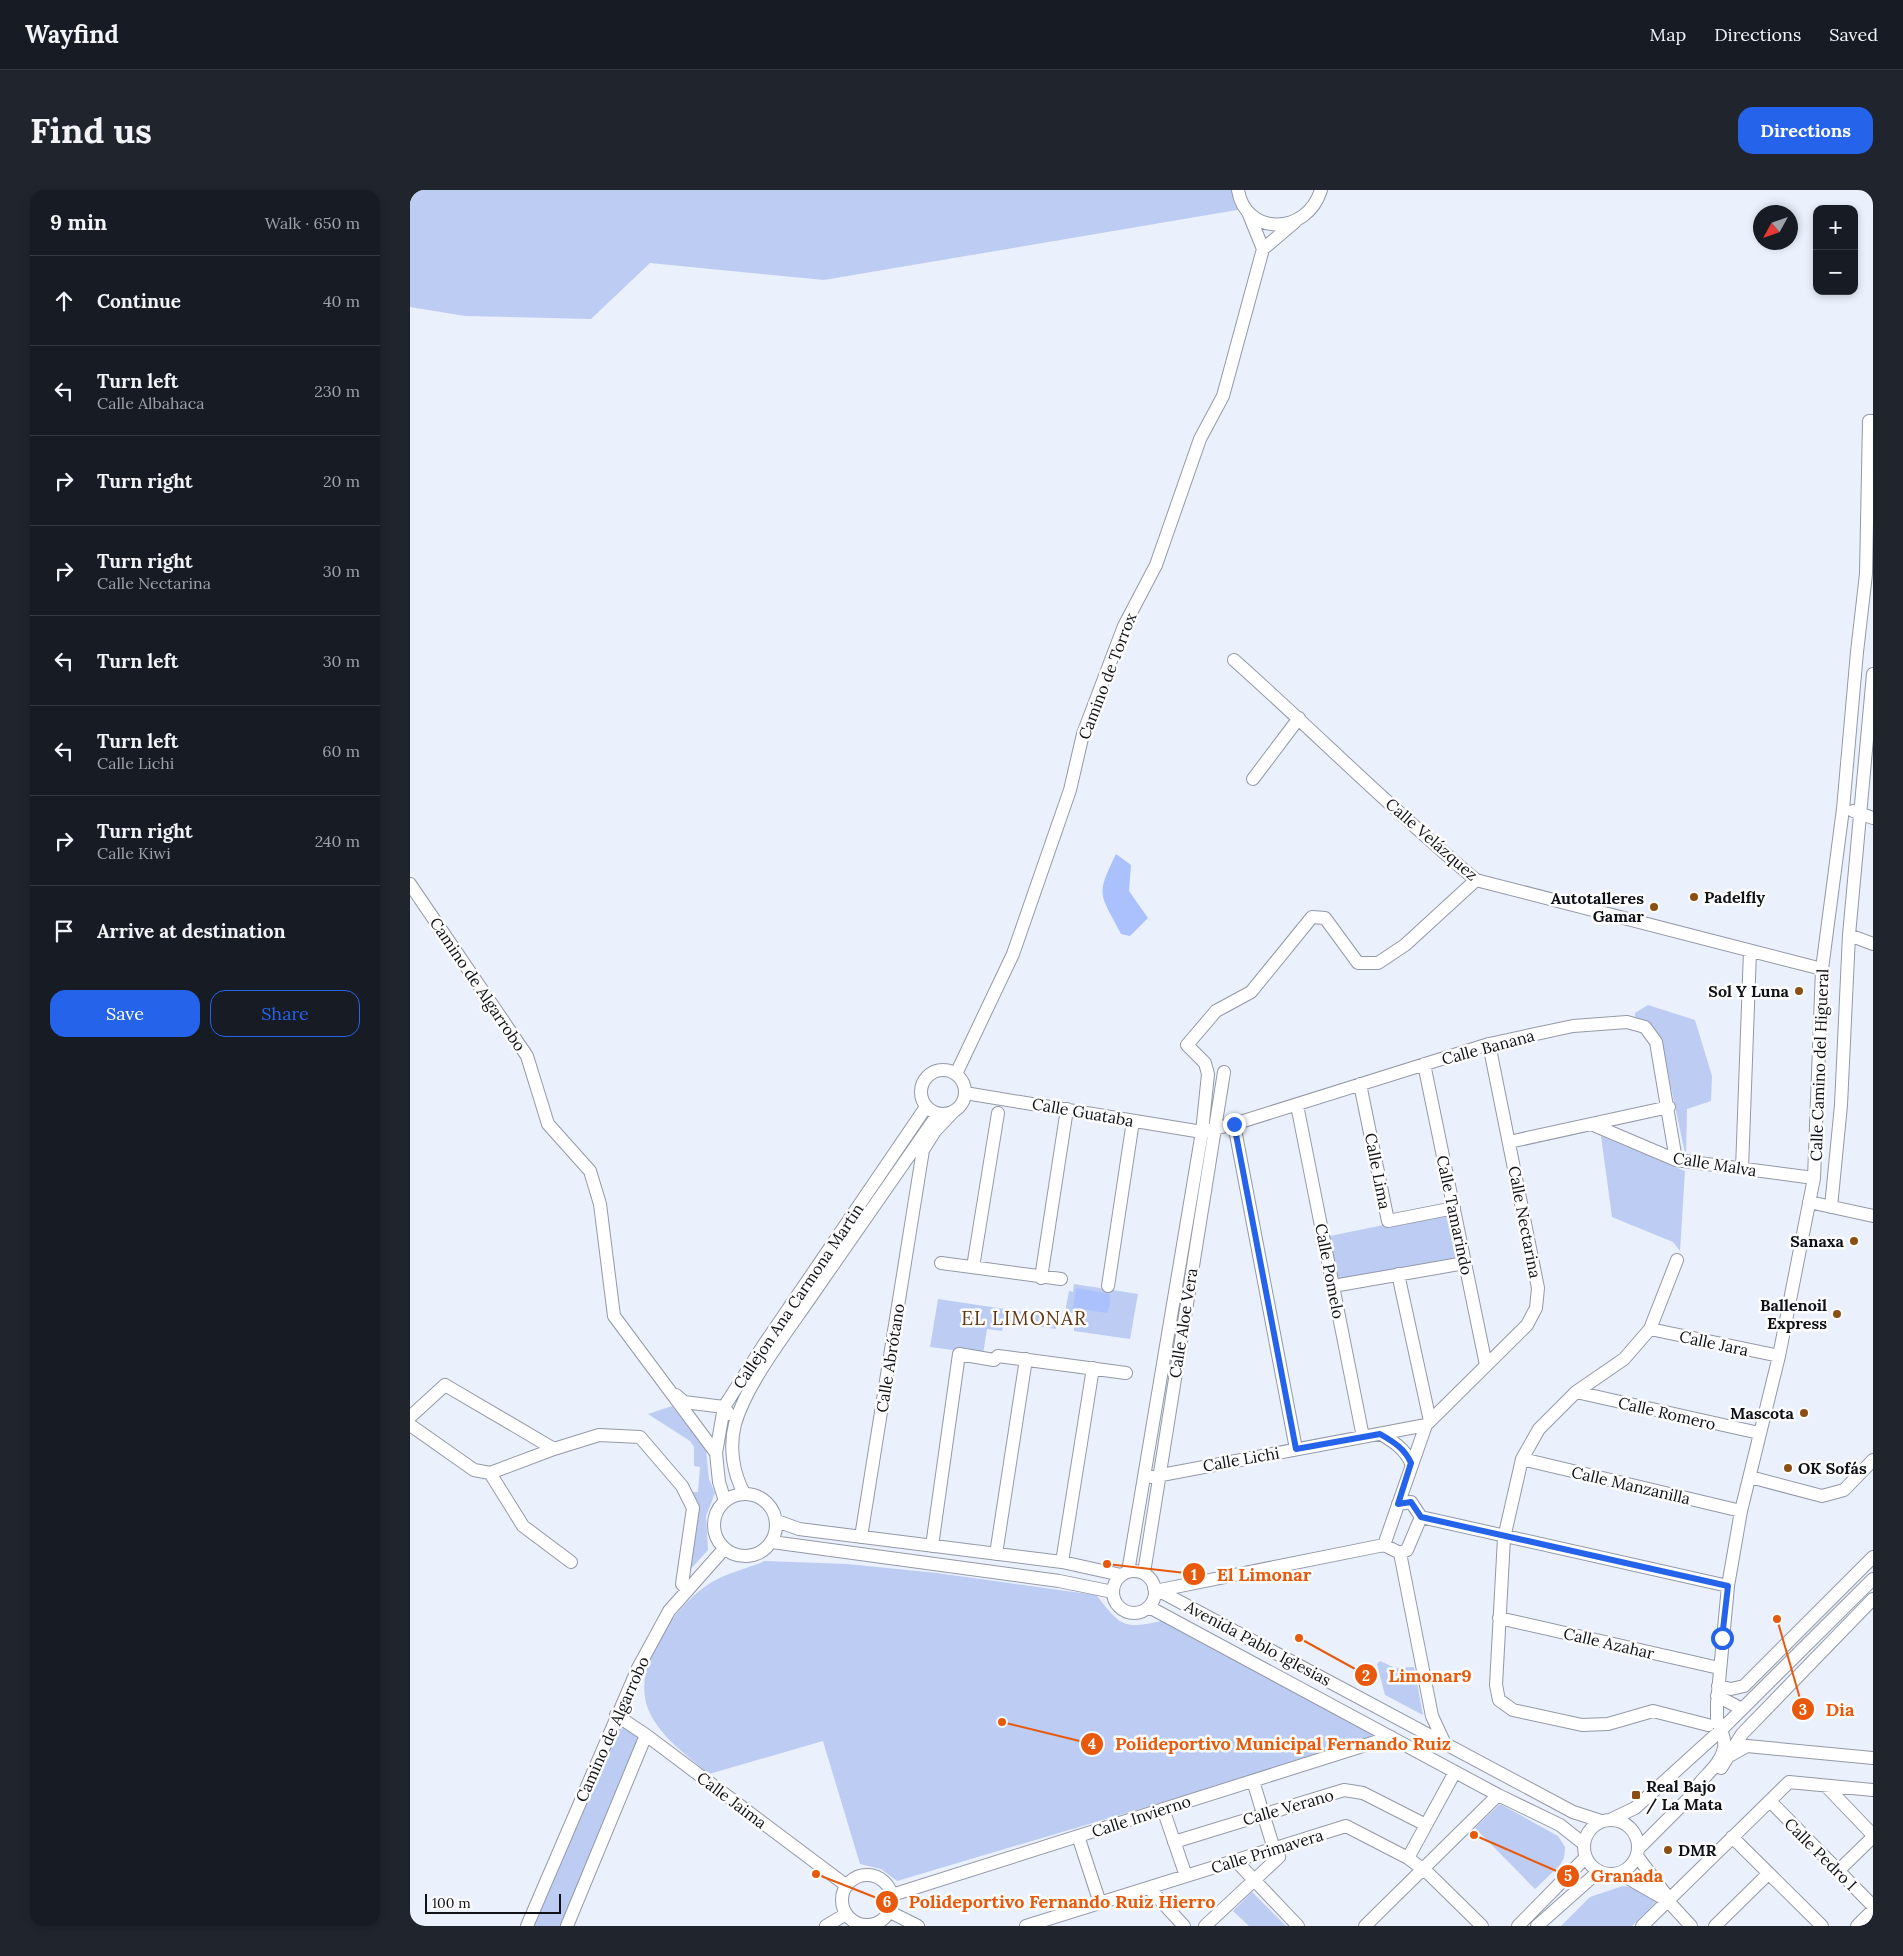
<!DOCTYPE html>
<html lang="en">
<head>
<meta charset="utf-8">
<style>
  :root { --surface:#171b24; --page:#20242c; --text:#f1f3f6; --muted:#9ea1a6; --line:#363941; --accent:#2563eb }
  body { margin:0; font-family:Lora,serif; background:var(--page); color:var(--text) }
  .controls { position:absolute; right:15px; top:15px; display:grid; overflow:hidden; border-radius:10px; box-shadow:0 2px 8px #0003 }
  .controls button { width:45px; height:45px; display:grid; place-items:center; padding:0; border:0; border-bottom:1px solid var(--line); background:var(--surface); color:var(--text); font:25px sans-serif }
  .compass { position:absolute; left:1343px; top:15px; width:45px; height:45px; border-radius:50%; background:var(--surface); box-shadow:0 2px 8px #0003; rotate:230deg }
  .scale { position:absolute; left:15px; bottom:12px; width:136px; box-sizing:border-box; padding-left:5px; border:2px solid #0f1116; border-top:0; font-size:14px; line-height:18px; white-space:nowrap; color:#0f1116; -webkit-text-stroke:4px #fdfdfd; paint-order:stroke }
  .stop { position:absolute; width:15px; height:15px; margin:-11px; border:4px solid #2563eb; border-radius:50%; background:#fff }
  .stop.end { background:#2563eb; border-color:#fff; box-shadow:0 1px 5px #0008 }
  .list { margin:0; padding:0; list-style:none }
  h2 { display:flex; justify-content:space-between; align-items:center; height:65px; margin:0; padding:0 20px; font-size:21px }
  h2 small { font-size:16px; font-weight:400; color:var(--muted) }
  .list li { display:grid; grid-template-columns:32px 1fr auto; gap:15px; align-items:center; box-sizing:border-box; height:90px; padding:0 20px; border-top:1px solid var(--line) }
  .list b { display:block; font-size:19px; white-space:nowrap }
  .list p { margin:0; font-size:16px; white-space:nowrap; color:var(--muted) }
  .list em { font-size:16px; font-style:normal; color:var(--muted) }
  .actions { display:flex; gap:10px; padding:15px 20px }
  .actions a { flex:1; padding:11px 0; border:1px solid var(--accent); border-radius:15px; text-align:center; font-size:18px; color:var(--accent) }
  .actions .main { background:var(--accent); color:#fff }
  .icon { flex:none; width:28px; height:28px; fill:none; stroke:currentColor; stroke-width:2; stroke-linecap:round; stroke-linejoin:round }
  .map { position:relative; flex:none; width:1463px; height:1736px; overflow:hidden; border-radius:15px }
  header { display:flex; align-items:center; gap:30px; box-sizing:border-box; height:70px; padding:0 25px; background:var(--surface); border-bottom:1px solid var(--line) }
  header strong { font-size:24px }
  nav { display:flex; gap:28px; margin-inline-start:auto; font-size:18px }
  .intro { display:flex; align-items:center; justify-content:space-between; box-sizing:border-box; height:120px; padding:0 30px }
  h1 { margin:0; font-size:35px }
  .button { padding:12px 22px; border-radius:15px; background:var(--accent); color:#fff; font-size:18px; font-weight:700 }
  main { display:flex; gap:30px; padding:0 30px }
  aside { flex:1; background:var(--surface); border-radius:15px; box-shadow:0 2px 8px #0003 }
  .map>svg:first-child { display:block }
  .green { fill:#bdccf3 }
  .water { fill:#aac1fd }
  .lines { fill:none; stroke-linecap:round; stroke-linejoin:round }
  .minor-casing { stroke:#9399a7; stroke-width:14 }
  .minor { stroke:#fff; stroke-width:12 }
  .route { stroke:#2563eb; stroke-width:6 }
  .poi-dot { fill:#8c4e13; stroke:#fdfdfd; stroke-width:2 }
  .labels { text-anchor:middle; stroke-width:5; stroke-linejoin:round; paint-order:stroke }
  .street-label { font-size:16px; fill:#0f1116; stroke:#fdfdfd }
  .poi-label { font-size:16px; font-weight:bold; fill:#0f1116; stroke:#fdfdfd; text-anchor:end }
  .quarter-label { font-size:19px; letter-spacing:1px; fill:#623710; stroke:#fdfdfd }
  .leader { fill:none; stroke:#e8590c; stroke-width:2 }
  .callout-dot { fill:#e8590c; stroke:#fdfdfd; stroke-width:2 }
  .mark-label { font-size:15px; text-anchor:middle; font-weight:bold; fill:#fff }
  .callout-label { font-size:18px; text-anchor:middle; font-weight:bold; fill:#e8590c; stroke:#fdfdfd; stroke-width:5; stroke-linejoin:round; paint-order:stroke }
</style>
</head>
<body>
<header>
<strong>Wayfind</strong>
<nav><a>Map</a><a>Directions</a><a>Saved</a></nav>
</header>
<div class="intro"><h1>Find us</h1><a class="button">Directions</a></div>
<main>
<aside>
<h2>9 min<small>Walk · 650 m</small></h2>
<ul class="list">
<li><svg class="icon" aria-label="ahead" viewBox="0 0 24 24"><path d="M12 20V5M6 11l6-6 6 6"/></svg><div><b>Continue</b></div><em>40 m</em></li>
<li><svg class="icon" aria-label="left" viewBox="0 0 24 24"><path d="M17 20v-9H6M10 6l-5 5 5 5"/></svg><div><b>Turn left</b><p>Calle Albahaca</p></div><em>230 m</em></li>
<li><svg class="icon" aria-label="right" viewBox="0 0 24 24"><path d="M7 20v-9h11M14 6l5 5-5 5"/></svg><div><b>Turn right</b></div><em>20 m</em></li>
<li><svg class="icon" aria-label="right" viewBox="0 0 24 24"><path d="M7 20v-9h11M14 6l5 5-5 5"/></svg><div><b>Turn right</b><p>Calle Nectarina</p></div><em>30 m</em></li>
<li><svg class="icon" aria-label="left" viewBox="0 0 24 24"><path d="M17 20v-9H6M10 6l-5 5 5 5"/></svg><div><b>Turn left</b></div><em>30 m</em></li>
<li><svg class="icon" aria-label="left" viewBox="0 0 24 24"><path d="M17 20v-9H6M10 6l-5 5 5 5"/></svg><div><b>Turn left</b><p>Calle Lichi</p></div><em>60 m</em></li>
<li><svg class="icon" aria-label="right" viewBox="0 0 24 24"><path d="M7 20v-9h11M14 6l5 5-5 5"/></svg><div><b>Turn right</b><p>Calle Kiwi</p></div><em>240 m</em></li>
<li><svg class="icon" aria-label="arrive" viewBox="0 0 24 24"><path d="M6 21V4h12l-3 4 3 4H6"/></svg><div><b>Arrive at destination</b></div></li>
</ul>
<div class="actions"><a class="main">Save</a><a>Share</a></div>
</aside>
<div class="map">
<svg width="1463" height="1736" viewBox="0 0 1463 1736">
  <rect width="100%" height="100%" fill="#eaf0fc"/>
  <path class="green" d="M0 0H828L833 19 414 90 240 73 181 129 55 126 0 117Z
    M1238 815 1285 830 1302 886 1301 911 1277 919 1276 968 1250 846 1237 832 1225 829V823Z
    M1191 946 1275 981 1270 1061 1263 1052 1202 1027Z
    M1042 1021 1051 1071 925 1093 915 1047Z
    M664 1094 728 1104 720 1149 664 1141V1123L655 1122 659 1101 663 1102Z
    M528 1109 647 1127 646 1139 594 1131 592 1141 577 1139 573 1164 520 1157Z
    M262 1216 296 1260 299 1289 305 1303 296 1326 298 1360 279 1381 288 1313 282 1302H288L290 1277 284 1276V1257L280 1251 238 1224Z
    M355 1371 437 1374 527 1383 686 1405C711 1435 711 1440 751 1431L969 1548 487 1691 471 1679 450 1674 413 1551 299 1584C277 1565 251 1548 239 1521 219 1477 266 1414 302 1392 317 1383 338 1378 355 1371Z
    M970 1471 985 1478 1004 1477 1013 1525 975 1505 967 1474Z
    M207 1528 233 1546 154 1736H122Z
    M1090 1614 1148 1646 1155 1657 1154 1668 1150 1675 1125 1699 1065 1638Z
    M1213 1696 1230 1699 1246 1712 1222 1736H1151L1180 1707Z
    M842 1702 876 1736H839L823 1721Z"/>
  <path class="water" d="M706 664 721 675 719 701 738 728 720 746 711 744C690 703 685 707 706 664Z
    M666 1098 700 1104V1113L697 1123 663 1118Z"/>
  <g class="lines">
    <g class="minor-casing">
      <path id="minor" d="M828 0C835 45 896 47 911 0
        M838 22 853 59
        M824 470C905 542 982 620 1066 690L1412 779
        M843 589 889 528
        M1443 621 1463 628
        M0 694 117 866 138 934 180 981 190 1014 204 1126 306 1263
        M1439 745 1463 754
        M1014 874 1076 1175
        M511 902a22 22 0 1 1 44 0a22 22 0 1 1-44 0Z
        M546 884 603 764 660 600 673 544 714 436 746 375 790 249 813 206 853 59 885 32
        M950 894 978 1031 1044 1018
        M555 903 792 942 824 934 1079 854 1163 836 1217 832 1235 837 1246 852 1266 970
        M887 915 953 1247
        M824 934 886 1259
        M1181 934 1266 970 1404 988
        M1099 952 1259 917
        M1332 979 1340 761
        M1399 1012 1463 1026
        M1421 1017 1431 915 1439 745 1463 484
        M1267 1070 1240 1139 1214 1169 1166 1202 1129 1239 1112 1269 1094 1348 1086 1495 1089 1510 1103 1520 1172 1535 1198 1534 1243 1521 1298 1535
        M531 1073 651 1089
        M563 1077 588 923
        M988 1084 1020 1231
        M631 1088 657 919
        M698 1096 723 931
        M923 1096 1055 1073
        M1240 1139 1369 1166
        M1166 1202 1349 1243
        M266 1205 274 1212 314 1217 319 1224
        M0 1227 35 1195 144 1259 80 1283 64 1280 0 1235
        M971 1244C984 1252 995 1259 1001 1273
        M144 1259 189 1245 230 1247 272 1296 283 1318 272 1394 278 1400
        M1112 1269 1331 1321
        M80 1283 113 1336 161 1372
        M741 1287 1016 1235
        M1340 1287 1412 1306 1434 1300 1463 1270
        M334 1303C323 1283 319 1257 325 1234 337 1192 380 1138 405 1101 446 1042 487 983 528 924
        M304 1335a31 31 0 1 1 62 0a31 31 0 1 1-62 0Z
        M315 1311 309 1292 306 1263 314 1217 353 1156 516 917
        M988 1314 1001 1312 1011 1327 997 1360 990 1363 974 1355 1016 1235 1117 1135 1126 1118 1128 1098 1079 854
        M1011 1327 1318 1396
        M367 1331 389 1339 652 1372 711 1385
        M451 1347 513 960 525 941 544 921
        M362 1352 649 1391 703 1402
        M522 1356 549 1164 584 1170 588 1166 716 1183
        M990 1363 1022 1526 1035 1554
        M586 1364 616 1169
        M652 1372 683 1178
        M703 1402a21 21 0 1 1 42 0a21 21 0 1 1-42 0Z
        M718 1382 792 942 798 884 795 873 777 855 806 821 841 802 902 727 915 728 948 773H968L995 755 1066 690
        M734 1383 814 882
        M744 1398 1163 1622 1191 1631
        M750 1400 974 1355
        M739 1417 1088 1605 1150 1635 1174 1654
        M1089 1428 1309 1478
        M1308 1496 1321 1499 1334 1496 1463 1367
        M1307 1506 1332 1519
        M206 1525 236 1545 437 1696
        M1321 1565 1337 1556 1463 1568
        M1311 1578 1332 1544 1463 1409
        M1416 1596 1463 1645
        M1281 1606C1289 1588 1310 1578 1314 1558 1316 1547 1309 1538 1307 1528 1307 1523 1307 1518 1307 1513L1318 1396 1331 1321 1369 1166 1404 988 1412 779 1433 619 1447 462 1456 384 1459 231H1463
        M1360 1611 1463 1716
        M753 1619 776 1686
        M1202 1629 1225 1618 1311 1540 1463 1389
        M1174 1657a27 27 0 1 1 54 0a27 27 0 1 1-54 0Z
        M668 1646 690 1713
        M1322 1647 1412 1736
        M764 1652 934 1600 953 1603 1016 1635
        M1229 1658 1287 1600
        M1227 1666 1257 1706
        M998 1668 1045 1582
        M826 1671 888 1736
        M1428 1681 1463 1647
        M1209 1683 1258 1711 1281 1736
        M432 1710a25 25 0 1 1 50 0a25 25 0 1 1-50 0Z
        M739 1698 774 1736
        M482 1705 981 1547
        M480 1722 508 1736
        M117 1736 228 1478 259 1421 314 1359
        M157 1736 236 1545
        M416 1736 436 1724
        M616 1736 936 1636 998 1668 1019 1684 1072 1736
        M795 1736 869 1667 864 1659 843 1591
        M955 1736 1088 1605
        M1108 1736 1176 1667
        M1127 1736 1189 1681
        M1232 1736 1379 1592 1463 1600
        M1305 1736 1358 1684
        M1447 1736 1463 1720"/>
    </g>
    <use href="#minor" class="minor"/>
  </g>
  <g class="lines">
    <path class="route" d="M824 934 886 1259 970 1244C984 1252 995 1259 1001 1273L988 1314 1001 1312 1011 1327 1318 1396 1312 1448"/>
  </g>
  <g class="poi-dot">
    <circle cx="1284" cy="707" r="5"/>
    <circle cx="1244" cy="717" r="5"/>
    <circle cx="1389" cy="801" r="5"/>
    <circle cx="1444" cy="1051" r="5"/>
    <circle cx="1427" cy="1124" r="5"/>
    <circle cx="1394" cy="1223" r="5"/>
    <circle cx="1378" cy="1278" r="5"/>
    <rect x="1221" y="1600" width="10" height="10" rx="2.5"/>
    <circle cx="1258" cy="1660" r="5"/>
  </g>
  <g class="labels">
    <g class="street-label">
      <text transform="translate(697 486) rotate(-69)" y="6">Camino de Torrox</text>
      <text transform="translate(1022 649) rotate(41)" y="6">Calle Velázquez</text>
      <text transform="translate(68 794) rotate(56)" y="6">Camino de Algarrobo</text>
      <text transform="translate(1078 857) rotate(-15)" y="6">Calle Banana</text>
      <text transform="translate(1409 875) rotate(-88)" y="6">Calle Camino del Higueral</text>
      <text transform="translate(673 922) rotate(10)" y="6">Calle Guataba</text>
      <text transform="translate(1305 974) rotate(9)" y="6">Calle Malva</text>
      <text transform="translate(968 981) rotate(79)" y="6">Calle Lima</text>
      <text transform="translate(1045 1025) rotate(78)" y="6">Calle Tamarindo</text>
      <text transform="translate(1115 1032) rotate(79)" y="6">Calle Nectarina</text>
      <text transform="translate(920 1081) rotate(79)" y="6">Calle Pomelo</text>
      <text transform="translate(388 1106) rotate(-56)" y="6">Callejon Ana Carmona Martin</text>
      <text transform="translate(773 1133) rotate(-81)" y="6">Calle Aloe Vera</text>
      <text transform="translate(1304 1153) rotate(12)" y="6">Calle Jara</text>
      <text transform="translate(480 1168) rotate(-81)" y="6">Calle Abrótano</text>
      <text transform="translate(1257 1223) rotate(13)" y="6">Calle Romero</text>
      <text transform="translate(831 1269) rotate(-10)" y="6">Calle Lichi</text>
      <text transform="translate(1221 1295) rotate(13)" y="6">Calle Manzanilla</text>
      <text transform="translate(848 1453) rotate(28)" y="6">Avenida Pablo Iglesias</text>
      <text transform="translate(1199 1453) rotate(13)" y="6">Calle Azahar</text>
      <text transform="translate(202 1539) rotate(-66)" y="6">Camino de Algarrobo</text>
      <text transform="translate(322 1610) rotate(37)" y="6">Calle Jaima</text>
      <text transform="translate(878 1617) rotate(-16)" y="6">Calle Verano</text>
      <text transform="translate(731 1626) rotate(-18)" y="6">Calle Invierno</text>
      <text transform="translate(857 1661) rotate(-17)" y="6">Calle Primavera</text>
      <text transform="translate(1411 1664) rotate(45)" y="6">Calle Pedro I</text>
    </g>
    <g class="poi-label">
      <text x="1294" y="713" text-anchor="start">Padelfly</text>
      <text x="1234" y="714">Autotalleres<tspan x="1234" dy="18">Gamar</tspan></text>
      <text x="1379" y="807">Sol Y Luna</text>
      <text x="1434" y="1057">Sanaxa</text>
      <text x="1417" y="1121">Ballenoil<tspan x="1417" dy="18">Express</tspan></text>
      <text x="1384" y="1229">Mascota</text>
      <text x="1388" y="1284" text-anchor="start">OK Sofás</text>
      <text x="1236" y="1602" text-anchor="start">Real Bajo<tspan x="1236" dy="18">/ La Mata</tspan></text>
      <text x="1268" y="1666" text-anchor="start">DMR</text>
    </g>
    <g class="quarter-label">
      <text x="614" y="1135">EL LIMONAR</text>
    </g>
  </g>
  <path class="leader" d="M697 1374L784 1384M889 1448L956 1485M1367 1429L1393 1519M592 1532L682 1554M1064 1645L1158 1686M406 1684L477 1712"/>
  <g class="callout-dot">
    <circle cx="697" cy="1374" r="5"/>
    <circle cx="889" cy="1448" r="5"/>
    <circle cx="1367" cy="1429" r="5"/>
    <circle cx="592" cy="1532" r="5"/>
    <circle cx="1064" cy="1645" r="5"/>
    <circle cx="406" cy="1684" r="5"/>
    <circle cx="784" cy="1384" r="12"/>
    <circle cx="956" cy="1485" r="12"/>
    <circle cx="1393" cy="1519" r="12"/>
    <circle cx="682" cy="1554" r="12"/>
    <circle cx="1158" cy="1686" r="12"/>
    <circle cx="477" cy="1712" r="12"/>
  </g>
  <g class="mark-label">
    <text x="784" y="1390">1</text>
    <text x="956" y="1491">2</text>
    <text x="1393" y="1525">3</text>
    <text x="682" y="1559">4</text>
    <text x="1158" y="1691">5</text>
    <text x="477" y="1717">6</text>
  </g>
  <g class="callout-label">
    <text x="854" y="1391">El Limonar</text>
    <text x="1020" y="1492">Limonar9</text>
    <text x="1430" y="1526">Dia</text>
    <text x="873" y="1560">Polideportivo Municipal Fernando Ruiz</text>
    <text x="1217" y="1692">Granada</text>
    <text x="652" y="1718">Polideportivo Fernando Ruiz Hierro</text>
  </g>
</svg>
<div class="controls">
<button>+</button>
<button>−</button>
</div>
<svg class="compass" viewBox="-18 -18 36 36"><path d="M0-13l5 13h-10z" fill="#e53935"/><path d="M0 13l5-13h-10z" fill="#9ea1a6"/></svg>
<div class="scale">100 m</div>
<div class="stop" style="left:1312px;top:1448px"></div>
<div class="stop end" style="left:824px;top:934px"></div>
</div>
</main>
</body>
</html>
